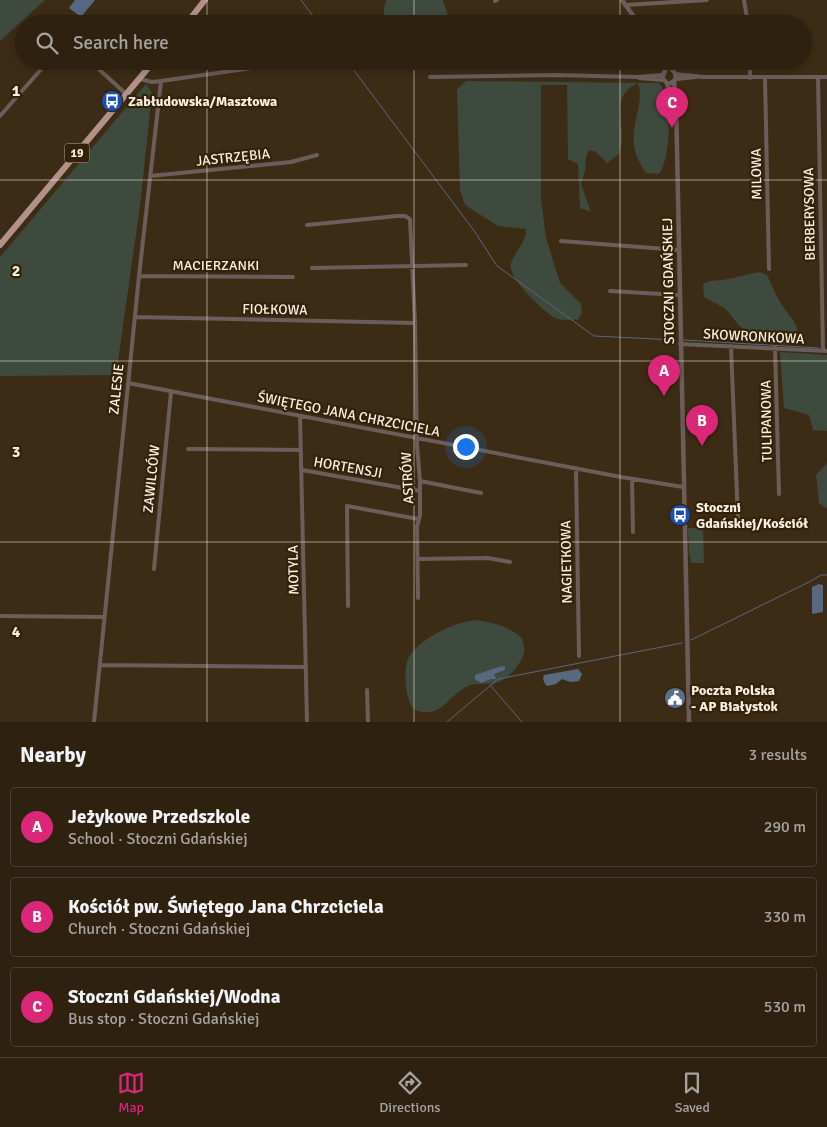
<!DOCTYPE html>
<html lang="en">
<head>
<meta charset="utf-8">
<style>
  :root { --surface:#2e2110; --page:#3a2e1e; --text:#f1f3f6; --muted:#a7a39f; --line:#493e30; --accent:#db2777 }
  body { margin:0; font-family:Signika,sans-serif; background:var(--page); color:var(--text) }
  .you { position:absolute; left:465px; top:446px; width:18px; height:18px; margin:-12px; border:4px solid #fff; border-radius:50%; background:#1a73e8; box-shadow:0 0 0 8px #1a73e833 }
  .badge { display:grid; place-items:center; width:32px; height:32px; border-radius:50%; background:var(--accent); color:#fff; font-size:16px; font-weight:700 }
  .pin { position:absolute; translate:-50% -41px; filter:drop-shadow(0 1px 2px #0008) }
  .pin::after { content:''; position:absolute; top:26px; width:18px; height:15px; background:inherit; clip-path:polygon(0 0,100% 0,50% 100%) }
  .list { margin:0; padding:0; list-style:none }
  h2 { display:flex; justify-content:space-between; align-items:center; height:65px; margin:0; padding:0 20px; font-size:21px }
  h2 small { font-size:16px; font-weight:400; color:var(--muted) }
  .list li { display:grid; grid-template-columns:32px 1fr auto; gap:15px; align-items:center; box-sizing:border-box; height:80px; margin:0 10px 10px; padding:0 10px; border:1px solid var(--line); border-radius:5px }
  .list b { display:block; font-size:19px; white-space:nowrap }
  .list p { margin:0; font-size:16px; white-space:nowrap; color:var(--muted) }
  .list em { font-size:16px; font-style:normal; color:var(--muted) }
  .icon { flex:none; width:28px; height:28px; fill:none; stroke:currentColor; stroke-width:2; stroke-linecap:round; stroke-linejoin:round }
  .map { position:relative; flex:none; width:827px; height:722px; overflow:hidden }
  .search { position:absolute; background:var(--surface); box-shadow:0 2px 8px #0003; left:15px; right:15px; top:15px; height:55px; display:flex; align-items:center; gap:12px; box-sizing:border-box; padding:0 18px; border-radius:28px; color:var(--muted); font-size:19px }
  .sheet { height:335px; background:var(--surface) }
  nav { display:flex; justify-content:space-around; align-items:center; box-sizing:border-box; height:70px; border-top:1px solid var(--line); background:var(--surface); font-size:14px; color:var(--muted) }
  nav a { display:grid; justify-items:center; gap:2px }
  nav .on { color:var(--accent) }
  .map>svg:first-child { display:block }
  .green { fill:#3e4a3e }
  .water { fill:#58697f }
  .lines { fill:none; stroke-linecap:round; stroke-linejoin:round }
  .stream { stroke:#58697f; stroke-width:1 }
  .minor { stroke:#6b5d59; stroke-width:4 }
  .tertiary { stroke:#6b5d59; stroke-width:4.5 }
  .trunk { stroke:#b2918a; stroke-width:6 }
  .grid { fill:none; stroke:#f9eee0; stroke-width:1; stroke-opacity:0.55 }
  .labels { text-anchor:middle; stroke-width:4.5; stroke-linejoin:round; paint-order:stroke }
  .shield { fill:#33220a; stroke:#beb1a0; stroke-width:1 }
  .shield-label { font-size:12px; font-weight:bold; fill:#f9eee0 }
  .poi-label { font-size:14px; font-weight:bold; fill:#f9eee0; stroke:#33220a; text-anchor:start }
  .street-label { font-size:14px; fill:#f9eee0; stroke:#33220a }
  .grid-label { font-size:16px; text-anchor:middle; font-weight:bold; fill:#f9eee0; stroke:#33220a; stroke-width:4.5; stroke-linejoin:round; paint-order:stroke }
</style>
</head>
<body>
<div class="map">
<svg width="827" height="722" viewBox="0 0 827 722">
  <rect width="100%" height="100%" fill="#3d2c15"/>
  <path class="green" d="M0 0H45L0 41Z
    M386 0H443L450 24H384V8Z
    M466 81 659 83C673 97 671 159 659 174L646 173C630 151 632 135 638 110 640 100 641 92 638 83 612 95 622 116 622 139 622 144 620 149 619 154L607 163 596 152 589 150 586 157 585 171 581 184 591 212 580 208 578 164 568 159 567 85H541V199L546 238 560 283 581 304 582 312 578 320C572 319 561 321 555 318 543 311 506 277 511 263 515 251 526 243 526 229L498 226 465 205 460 190 457 89Z
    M146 84 152 93 140 206 116 375 0 376V257Z
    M760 272 767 275C772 286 777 298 784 308 793 322 803 326 793 344 776 347 752 338 740 326 734 321 730 312 724 308 718 304 710 301 704 297L703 285C709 279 715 281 723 280 735 278 747 274 760 272Z
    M780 352 827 355V431L813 430 809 415 784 408Z
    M827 463V509L819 503 816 475Z
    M688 528H703L704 563H691L690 556 689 554Z
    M476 620C494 623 508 626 522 638 523 643 525 648 524 653 521 664 508 680 496 683 487 685 474 682 466 687 449 696 441 718 418 711 410 709 409 700 407 693 405 683 404 664 410 655 423 637 455 622 476 620Z"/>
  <path class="water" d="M75 0H95L81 17 69 8Z
    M819 584 823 585V612L812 614V587Z
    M502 666 505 667V670L494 674 496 679H491L481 683 475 679V675Z
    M578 669 582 674 579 681 570 682 562 679 556 684 547 686C544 683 542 679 544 675Z"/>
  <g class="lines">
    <path class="stream" d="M301 0 319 24
      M347 61 475 232 497 266 594 336 676 340
      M684 340 819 348
      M691 640 811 581 821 575H827
      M490 685 522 722
      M447 722 498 679 682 643"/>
    <path class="minor" d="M744 0 748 24
      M495 1 497 0
      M625 5 707 0
      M90 61 126 94
      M675 74 704 77H827
      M430 77 556 75 637 77 662 75
      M818 77 823 351
      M639 78 663 80
      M750 78V61
      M765 78 769 269
      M676 79 696 77
      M161 81 295 62
      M0 116 44 66
      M150 176 291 162 317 155
      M307 225 397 216H405L410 219 415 323 417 445 420 481V515L417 527 418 598
      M561 241 679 250
      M312 268 466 265
      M139 276 293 277
      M610 291 679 295
      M135 317 415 323
      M680 344 827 351
      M731 346 738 520
      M775 348 779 494
      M128 383 621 477 683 487
      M300 417 307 722
      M188 449 301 450
      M576 468 579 656
      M302 470 420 491
      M632 479 633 532
      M420 481 481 493
      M418 559 488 558 510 562
      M154 569 171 392
      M348 606 347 506 418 519
      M0 616 104 617
      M100 665 306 667
      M367 690 368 722
      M94 722 139 276 161 81 152 82 140 79"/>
    <path class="tertiary" d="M622 0 639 24
      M661 61 665 71
      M666 61 676 75 675 80 671 83
      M665 71 662 78 667 83 674 106
      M674 82 676 100 689 722"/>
    <path class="trunk" d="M186 24 205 0
      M0 245 154 61"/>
  </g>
  <path class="grid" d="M207 0V24M414 0V24M620 0V24M207 61V722M414 61V722M620 61V722M0 180H827M0 361H827M0 542H827"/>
  <defs>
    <g id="bus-disc" transform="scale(1.125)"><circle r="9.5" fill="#1a4fb4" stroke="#33220a"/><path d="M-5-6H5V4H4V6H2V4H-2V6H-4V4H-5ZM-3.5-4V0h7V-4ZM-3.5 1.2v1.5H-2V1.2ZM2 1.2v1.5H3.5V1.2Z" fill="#fff"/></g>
    <g id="civic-disc" transform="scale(1.125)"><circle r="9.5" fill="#5c6f8a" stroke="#33220a"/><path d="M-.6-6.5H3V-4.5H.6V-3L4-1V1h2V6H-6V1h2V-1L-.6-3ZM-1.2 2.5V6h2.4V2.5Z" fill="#fff"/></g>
  </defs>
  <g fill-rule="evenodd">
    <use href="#bus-disc" x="112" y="101"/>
    <use href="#bus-disc" x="680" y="515"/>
    <use href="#civic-disc" x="675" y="698"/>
  </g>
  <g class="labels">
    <rect class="shield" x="64.5" y="143.5" width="25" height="19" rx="4"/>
    <g class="shield-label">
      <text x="77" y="157">19</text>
    </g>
    <g class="poi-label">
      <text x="128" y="106">Zabłudowska/Masztowa</text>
      <text x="696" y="512">Stoczni<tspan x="696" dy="16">Gdańskiej/Kościół</tspan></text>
      <text x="691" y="695">Poczta Polska<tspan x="691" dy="16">- AP Białystok</tspan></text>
    </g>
    <g class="street-label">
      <text transform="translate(233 157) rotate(-6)" y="5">JASTRZĘBIA</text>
      <text transform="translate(756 174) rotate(-91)" y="5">MILOWA</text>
      <text transform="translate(809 214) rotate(-91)" y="5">BERBERYSOWA</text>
      <text x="216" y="270">MACIERZANKI</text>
      <text transform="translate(668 281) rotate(-91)" y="5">STOCZNI GDAŃSKIEJ</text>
      <text transform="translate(275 309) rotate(1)" y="5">FIOŁKOWA</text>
      <text transform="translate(754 336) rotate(3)" y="5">SKOWRONKOWA</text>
      <text transform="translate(116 389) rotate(-84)" y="5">ZALESIE</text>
      <text transform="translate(349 414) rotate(11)" y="5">ŚWIĘTEGO JANA CHRZCICIELA</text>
      <text transform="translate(766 421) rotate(-91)" y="5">TULIPANOWA</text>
      <text transform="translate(348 467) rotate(10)" y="5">HORTENSJI</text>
      <text transform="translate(407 478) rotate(-93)" y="5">ASTRÓW</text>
      <text transform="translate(151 479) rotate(-84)" y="5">ZAWILCÓW</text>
      <text transform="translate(566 562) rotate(-91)" y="5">NAGIETKOWA</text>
      <text transform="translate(293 570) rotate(-91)" y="5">MOTYLA</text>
    </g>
  </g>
  <g class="grid-label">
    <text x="16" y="96">1</text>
    <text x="16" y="276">2</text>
    <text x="16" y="457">3</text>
    <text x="16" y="637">4</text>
  </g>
</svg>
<div class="you"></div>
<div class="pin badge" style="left:664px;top:396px">A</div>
<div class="pin badge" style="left:702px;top:446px">B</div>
<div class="pin badge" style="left:672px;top:128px">C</div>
<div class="search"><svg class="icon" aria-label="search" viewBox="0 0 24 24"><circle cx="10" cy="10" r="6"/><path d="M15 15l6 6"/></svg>Search here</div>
</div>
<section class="sheet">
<h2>Nearby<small>3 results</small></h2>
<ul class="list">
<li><span class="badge">A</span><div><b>Jeżykowe Przedszkole</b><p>School · Stoczni Gdańskiej</p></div><em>290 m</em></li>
<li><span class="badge">B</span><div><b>Kościół pw. Świętego Jana Chrzciciela</b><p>Church · Stoczni Gdańskiej</p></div><em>330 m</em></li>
<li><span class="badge">C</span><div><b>Stoczni Gdańskiej/Wodna</b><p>Bus stop · Stoczni Gdańskiej</p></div><em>530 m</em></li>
</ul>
</section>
<nav>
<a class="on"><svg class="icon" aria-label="map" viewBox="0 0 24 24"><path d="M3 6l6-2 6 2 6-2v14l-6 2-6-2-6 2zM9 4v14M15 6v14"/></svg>Map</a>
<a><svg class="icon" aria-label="directions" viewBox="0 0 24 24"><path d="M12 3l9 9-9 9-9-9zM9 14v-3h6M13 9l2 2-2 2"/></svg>Directions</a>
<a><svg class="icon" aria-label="saved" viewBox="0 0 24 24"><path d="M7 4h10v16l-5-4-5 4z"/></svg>Saved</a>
</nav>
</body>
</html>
